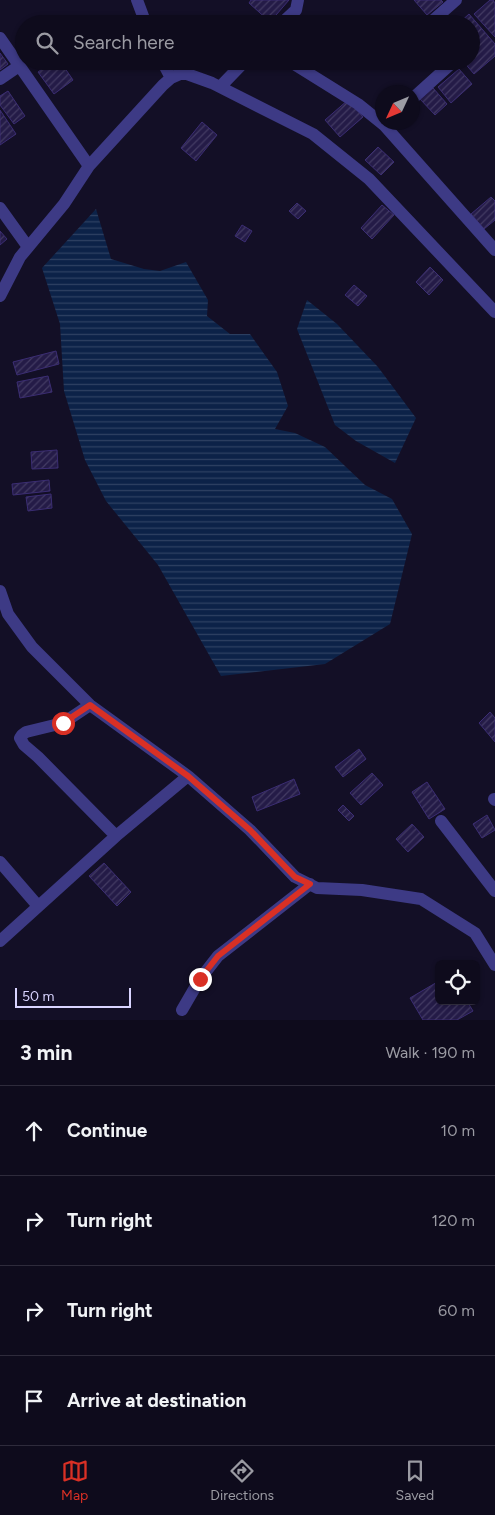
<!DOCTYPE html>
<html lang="en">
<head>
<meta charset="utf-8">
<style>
  :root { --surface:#0e0b1c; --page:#1c1929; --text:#f1f3f6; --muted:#9b9ba3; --line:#2e2b3b; --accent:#d93025 }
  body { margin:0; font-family:Figtree,sans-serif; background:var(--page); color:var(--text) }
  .controls { position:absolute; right:15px; bottom:15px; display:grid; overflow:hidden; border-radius:8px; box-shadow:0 1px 4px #0004 }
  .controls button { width:45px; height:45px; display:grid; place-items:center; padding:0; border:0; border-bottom:1px solid var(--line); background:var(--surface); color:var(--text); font:25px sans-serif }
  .compass { position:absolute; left:375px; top:85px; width:45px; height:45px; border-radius:50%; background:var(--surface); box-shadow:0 1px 4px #0004; rotate:226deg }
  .scale { position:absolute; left:15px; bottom:12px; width:116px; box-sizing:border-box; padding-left:5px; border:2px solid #d9d4ff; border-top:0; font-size:14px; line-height:18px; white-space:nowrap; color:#d9d4ff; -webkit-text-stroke:4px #130f26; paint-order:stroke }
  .stop { position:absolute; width:15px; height:15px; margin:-11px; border:4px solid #d93025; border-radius:50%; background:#fff }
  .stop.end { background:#d93025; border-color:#fff; box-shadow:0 1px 5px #0008 }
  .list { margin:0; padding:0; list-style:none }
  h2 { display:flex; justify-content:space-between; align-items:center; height:65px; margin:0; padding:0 20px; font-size:21px }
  h2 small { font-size:16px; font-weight:400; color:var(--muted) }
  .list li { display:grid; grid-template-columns:32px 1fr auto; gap:15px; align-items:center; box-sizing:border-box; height:90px; padding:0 20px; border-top:1px solid var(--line) }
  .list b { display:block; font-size:19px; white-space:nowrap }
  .list em { font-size:16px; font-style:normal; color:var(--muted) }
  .icon { flex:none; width:28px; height:28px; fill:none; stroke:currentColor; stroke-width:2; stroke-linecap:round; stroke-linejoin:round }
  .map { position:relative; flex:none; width:495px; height:1020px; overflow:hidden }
  .search { position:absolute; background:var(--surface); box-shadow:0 1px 4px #0004; left:15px; right:15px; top:15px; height:55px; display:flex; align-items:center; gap:12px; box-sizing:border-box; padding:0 18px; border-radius:28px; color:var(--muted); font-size:19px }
  .sheet { height:425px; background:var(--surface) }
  nav { display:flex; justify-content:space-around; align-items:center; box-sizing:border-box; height:70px; border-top:1px solid var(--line); background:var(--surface); font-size:14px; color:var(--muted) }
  nav a { display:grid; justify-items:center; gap:2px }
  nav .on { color:var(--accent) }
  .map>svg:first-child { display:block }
  .water { fill:url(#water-rules) }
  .building { fill:url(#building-hatch); stroke:#3b2d73 }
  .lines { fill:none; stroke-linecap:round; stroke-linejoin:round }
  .minor { stroke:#3d3a85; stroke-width:12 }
  .route { stroke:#d93025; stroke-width:6 }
</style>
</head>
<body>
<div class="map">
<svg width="495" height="1020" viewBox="0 0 495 1020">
  <defs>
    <pattern id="water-rules" width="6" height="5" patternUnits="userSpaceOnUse" patternTransform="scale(1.25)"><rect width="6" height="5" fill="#0c2248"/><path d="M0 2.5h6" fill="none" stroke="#2f4163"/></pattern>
    <pattern id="building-hatch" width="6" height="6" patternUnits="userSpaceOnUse" patternTransform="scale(1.25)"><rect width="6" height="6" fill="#241b47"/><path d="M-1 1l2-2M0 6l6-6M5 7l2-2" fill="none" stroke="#433b63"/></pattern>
  </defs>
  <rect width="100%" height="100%" fill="#130f26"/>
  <path class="water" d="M96 209 111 259 144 269 160 271 186 262 208 300 207 316 230 334H250L277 372 288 406 275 429 295 433 325 447 365 485 392 499 412 534 390 624 325 664 221 676 158 565 106 501 85 460 64 391 60 324 42 268Z
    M307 300 337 324 378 367 416 418 395 463 356 441 335 425 297 329Z"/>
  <path class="building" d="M251 0H289L270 22 249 3Z
    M414 0H441L443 2 427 15Z
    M490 0H493L495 3V37L474 14Z
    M469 14 495 44V56L474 74 463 61H471V24H458Z
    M0 53 8 64 0 70Z
    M53 61H60L73 80 54 94 38 72Z
    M92 61H105L97 68Z
    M459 69 472 84 451 103 438 87Z
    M433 88 447 104 435 115 420 99Z
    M8 91 25 116 14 124 0 105V96Z
    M348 100 363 117 340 137 325 120Z
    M0 110 16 134 0 145Z
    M202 122 217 135 196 161 181 148Z
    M378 147 394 162 381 175 365 160Z
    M491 197 495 201V220L484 229 471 214Z
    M297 203 306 211 298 219 289 211Z
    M382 205 394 215 372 239 361 228Z
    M242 225 252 231 245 242 235 236Z
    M0 231 7 239 0 245Z
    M430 267 443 280 429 295 416 282Z
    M354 285 367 296 358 306 345 295Z
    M56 351 59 364 17 375 13 362Z
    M48 376 52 392 20 398 17 382Z
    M57 450 58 468 32 469 31 452Z
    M49 480 50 491 13 495 12 484Z
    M51 494 52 508 28 511 26 497Z
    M490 712 495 718V742L479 723Z
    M359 749 366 759 343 777 335 767Z
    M372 773 383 785 361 805 350 793Z
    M294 779 300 794 257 811 252 797Z
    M427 782 445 809 429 819 412 792Z
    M343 805 354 816 349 821 338 810Z
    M487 815 495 830 482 838 473 824Z
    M412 824 424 837 408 852 396 839Z
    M104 863 131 892 117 906 89 876Z
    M439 981V1001H467L473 1011 457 1020H423L410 998Z"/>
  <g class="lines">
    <path class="minor" d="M137 0 146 24
      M430 23 456 0
      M281 24 296 10 298 0
      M0 38 89 166
      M162 61 171 78
      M289 61 358 104 384 125 495 250
      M0 79 19 66
      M220 87 245 61
      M412 99 453 62
      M0 208 28 247
      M0 296 20 257 64 204 89 166 163 85 171 78 180 74H187L212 83 313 134 369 179 495 312
      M0 591 8 614 32 647 90 705 188 776 250 830 295 877 317 888 362 890 421 899 475 933 495 965
      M90 705 63 723 26 732 22 735 20 738 24 745 38 757 116 836
      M494 799 495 800
      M441 821 495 891
      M0 862 38 906
      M0 941 116 836 188 776
      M182 1010 200 979 218 956 310 884"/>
  </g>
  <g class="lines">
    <path class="route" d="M63 723 90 705 188 776 250 830 295 877 310 884 218 956 200 979"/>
  </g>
</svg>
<div class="controls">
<button><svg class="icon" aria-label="locate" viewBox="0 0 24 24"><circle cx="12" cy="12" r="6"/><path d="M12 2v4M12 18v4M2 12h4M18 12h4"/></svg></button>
</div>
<svg class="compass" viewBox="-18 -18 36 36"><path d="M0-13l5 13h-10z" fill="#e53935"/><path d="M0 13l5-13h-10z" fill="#9b9ba3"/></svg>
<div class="scale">50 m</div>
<div class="stop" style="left:63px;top:723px"></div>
<div class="stop end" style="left:200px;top:979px"></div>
<div class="search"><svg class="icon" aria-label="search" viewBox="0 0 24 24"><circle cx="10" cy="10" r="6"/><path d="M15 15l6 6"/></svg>Search here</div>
</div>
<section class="sheet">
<h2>3 min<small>Walk · 190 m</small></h2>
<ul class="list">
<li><svg class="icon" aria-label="ahead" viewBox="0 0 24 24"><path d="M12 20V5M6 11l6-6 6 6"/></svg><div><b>Continue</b></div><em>10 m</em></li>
<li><svg class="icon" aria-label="right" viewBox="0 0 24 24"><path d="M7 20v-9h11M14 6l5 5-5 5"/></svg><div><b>Turn right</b></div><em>120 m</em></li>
<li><svg class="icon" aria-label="right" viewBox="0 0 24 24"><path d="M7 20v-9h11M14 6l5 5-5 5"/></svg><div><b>Turn right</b></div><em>60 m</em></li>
<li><svg class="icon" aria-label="arrive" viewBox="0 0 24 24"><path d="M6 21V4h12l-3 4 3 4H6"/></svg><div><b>Arrive at destination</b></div></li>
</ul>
</section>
<nav>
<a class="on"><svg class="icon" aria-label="map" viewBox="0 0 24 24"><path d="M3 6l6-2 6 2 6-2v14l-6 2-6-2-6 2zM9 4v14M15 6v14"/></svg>Map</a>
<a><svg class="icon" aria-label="directions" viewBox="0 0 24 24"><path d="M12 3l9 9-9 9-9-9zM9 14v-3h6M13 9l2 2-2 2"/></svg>Directions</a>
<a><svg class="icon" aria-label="saved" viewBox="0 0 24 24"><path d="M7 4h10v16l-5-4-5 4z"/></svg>Saved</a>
</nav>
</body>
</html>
